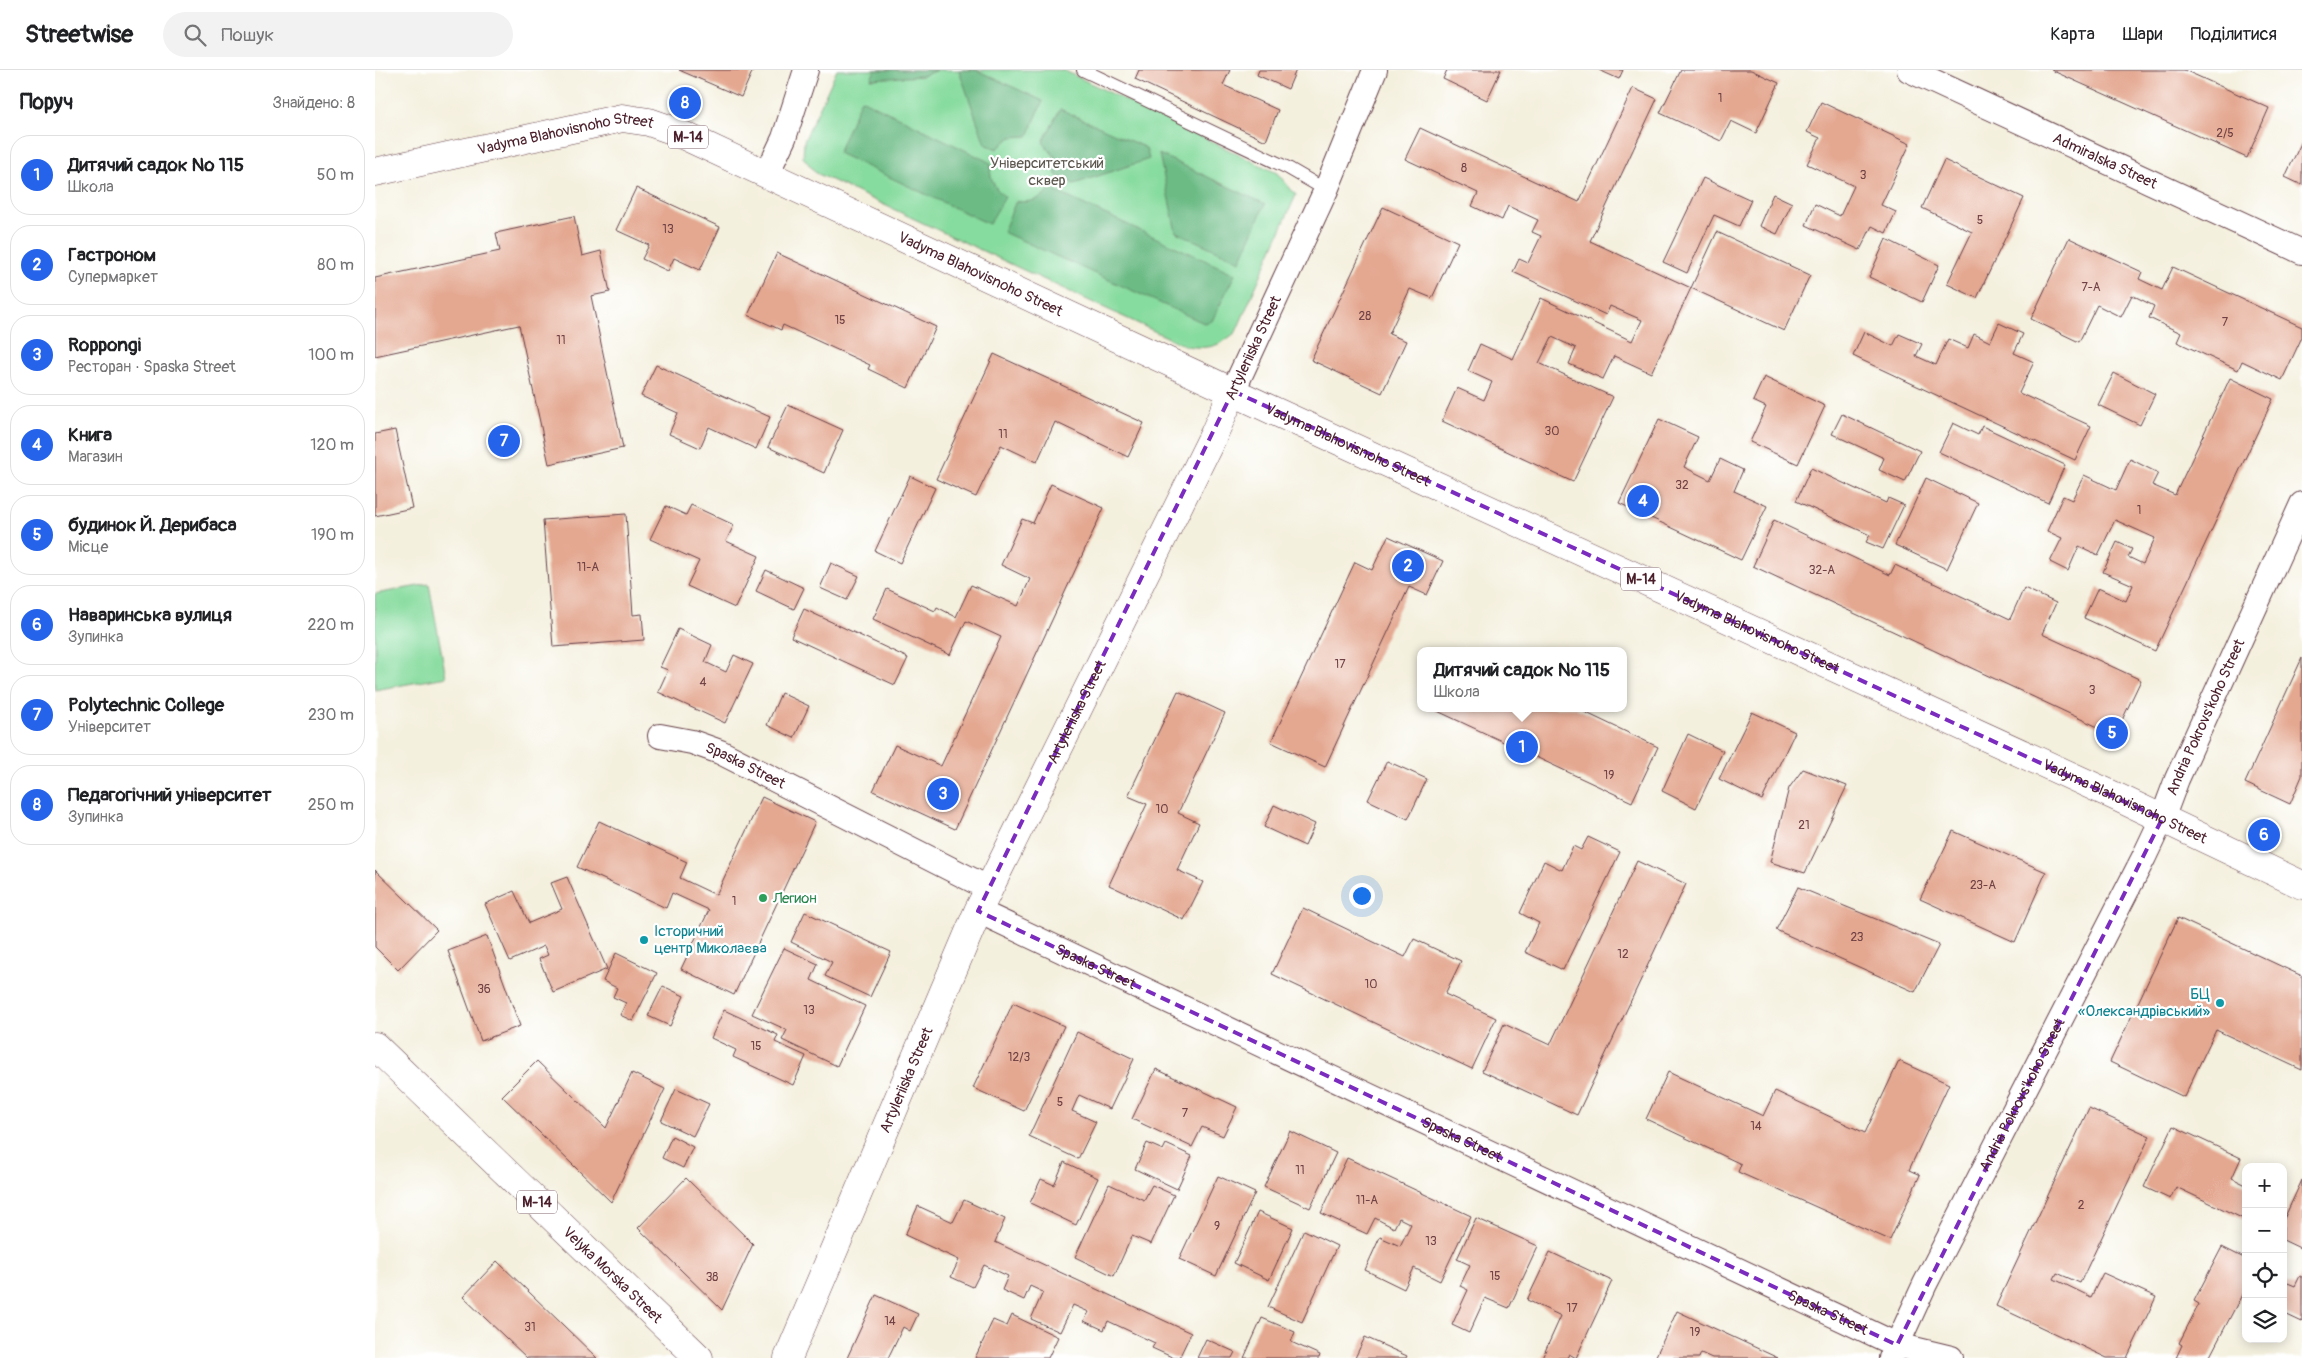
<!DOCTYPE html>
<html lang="uk">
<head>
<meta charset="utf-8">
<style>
  :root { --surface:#fff; --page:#f2f2f2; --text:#202124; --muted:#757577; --line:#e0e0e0; --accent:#2563eb }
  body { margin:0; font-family:Pangolin,sans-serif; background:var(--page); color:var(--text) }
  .controls { position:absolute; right:15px; bottom:15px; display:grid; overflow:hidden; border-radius:10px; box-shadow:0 2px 12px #0003 }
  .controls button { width:45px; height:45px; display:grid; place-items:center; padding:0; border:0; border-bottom:1px solid var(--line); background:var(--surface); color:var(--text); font:25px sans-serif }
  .you { position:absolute; left:986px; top:825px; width:18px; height:18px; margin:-12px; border:4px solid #fff; border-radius:50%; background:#1a73e8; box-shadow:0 0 0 8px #1a73e833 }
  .badge { display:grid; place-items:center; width:32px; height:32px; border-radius:50%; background:var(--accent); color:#fff; font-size:16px; font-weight:700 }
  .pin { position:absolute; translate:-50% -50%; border:2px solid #fff; box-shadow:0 1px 5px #0006 }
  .popup { position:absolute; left:1042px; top:577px; width:210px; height:65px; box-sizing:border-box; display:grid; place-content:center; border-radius:10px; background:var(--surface); filter:drop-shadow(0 1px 4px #0005); font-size:16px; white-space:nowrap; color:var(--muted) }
  .popup b { font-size:19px; color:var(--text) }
  .popup::after { content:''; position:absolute; left:50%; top:100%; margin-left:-10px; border:10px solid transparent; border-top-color:var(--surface) }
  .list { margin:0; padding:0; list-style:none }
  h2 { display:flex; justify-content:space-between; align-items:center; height:65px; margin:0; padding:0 20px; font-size:21px }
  h2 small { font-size:16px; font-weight:400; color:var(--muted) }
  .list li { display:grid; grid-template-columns:32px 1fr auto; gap:15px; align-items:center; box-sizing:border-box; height:80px; margin:0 10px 10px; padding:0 10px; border:1px solid var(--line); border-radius:20px }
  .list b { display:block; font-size:19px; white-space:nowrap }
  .list p { margin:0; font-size:16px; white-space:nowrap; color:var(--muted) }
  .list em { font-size:16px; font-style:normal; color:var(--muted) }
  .icon { flex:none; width:28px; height:28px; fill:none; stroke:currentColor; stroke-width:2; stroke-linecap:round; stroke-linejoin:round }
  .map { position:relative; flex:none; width:1927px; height:1288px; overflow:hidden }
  header { display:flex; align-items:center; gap:30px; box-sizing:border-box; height:70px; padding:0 25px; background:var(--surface); border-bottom:1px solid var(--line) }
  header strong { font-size:24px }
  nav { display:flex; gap:28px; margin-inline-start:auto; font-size:18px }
  .search { width:350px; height:45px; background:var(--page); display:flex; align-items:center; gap:12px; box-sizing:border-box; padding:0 18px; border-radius:28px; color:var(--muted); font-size:19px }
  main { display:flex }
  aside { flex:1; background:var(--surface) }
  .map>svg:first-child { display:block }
  .green { fill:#86db9e; stroke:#687d64 }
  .forest { fill:#6cbb85; stroke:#5b6d58 }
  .building { fill:#e4a891 }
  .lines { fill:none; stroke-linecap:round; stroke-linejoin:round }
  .lane-casing { stroke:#643e46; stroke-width:14 }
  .street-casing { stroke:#643e46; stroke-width:26 }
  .secondary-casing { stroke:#643e46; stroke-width:29 }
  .highway-casing { stroke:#643e46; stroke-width:29 }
  .lane { stroke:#fff; stroke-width:12 }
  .street { stroke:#fff; stroke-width:24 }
  .secondary { stroke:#fff; stroke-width:28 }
  .highway { stroke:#fff; stroke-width:28 }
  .marked { fill:none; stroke:#7b2cbf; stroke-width:4; stroke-dasharray:10 6; stroke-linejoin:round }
  .leisure-dot { fill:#2e9e5b; stroke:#fff; stroke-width:2 }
  .culture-dot { fill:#0f9aa8; stroke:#fff; stroke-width:2 }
  .labels { text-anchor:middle; stroke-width:4.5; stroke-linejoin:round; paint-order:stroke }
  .number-label { font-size:12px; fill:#704144 }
  .shield { fill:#fff; stroke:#80626b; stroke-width:1 }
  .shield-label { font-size:14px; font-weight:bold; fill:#4a1f2b }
  .street-label { font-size:15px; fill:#4a1f2b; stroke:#fff }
  .park-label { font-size:15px; fill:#5c574e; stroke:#fff }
  .leisure-label { font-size:15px; fill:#27864d; stroke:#fff; text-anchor:start }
  .culture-label { font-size:15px; fill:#0d838f; stroke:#fff; text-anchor:start }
</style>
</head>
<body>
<header>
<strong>Streetwise</strong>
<div class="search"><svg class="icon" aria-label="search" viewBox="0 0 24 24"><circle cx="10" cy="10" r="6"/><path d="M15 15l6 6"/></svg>Пошук</div>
<nav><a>Карта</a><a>Шари</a><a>Поділитися</a></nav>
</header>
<main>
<aside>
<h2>Поруч<small>Знайдено: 8</small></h2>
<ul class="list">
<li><span class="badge">1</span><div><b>Дитячий садок № 115</b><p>Школа</p></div><em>50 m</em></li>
<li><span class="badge">2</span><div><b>Гастроном</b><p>Супермаркет</p></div><em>80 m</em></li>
<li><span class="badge">3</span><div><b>Roppongi</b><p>Ресторан · Spaska Street</p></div><em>100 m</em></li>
<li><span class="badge">4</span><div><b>Книга</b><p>Магазин</p></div><em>120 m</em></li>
<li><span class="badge">5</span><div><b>будинок Й. Дерибаса</b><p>Місце</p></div><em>190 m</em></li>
<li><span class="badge">6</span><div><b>Наваринська вулиця</b><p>Зупинка</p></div><em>220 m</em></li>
<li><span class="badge">7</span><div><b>Polytechnic College</b><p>Університет</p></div><em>230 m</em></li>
<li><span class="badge">8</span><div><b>Педагогічний університет</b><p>Зупинка</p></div><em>250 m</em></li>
</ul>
</aside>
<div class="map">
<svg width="1927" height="1288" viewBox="0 0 1927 1288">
  <rect width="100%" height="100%" fill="#fff"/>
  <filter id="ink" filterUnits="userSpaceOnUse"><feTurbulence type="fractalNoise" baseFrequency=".02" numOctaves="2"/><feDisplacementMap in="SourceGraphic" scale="10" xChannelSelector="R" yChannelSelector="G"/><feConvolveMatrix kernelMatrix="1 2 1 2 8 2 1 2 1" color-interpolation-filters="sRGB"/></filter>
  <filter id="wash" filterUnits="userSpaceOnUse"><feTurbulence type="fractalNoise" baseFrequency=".0096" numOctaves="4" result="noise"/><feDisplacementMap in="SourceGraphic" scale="20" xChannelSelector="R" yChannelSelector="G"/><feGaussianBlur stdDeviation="1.12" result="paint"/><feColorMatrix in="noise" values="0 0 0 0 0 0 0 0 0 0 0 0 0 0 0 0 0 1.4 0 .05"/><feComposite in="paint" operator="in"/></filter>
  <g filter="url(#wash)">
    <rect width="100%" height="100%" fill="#f4f0de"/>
    <path class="green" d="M462 0H688L902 103 921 125 861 262C842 278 834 279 811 276L441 103 428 87 429 71Z
      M54 514 71 607 0 620V524Z"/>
    <path class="forest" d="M500 0H562L547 6 496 9Z
      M584 0H601L668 31 653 66 636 67 622 79 610 74Z
      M486 29 616 93C613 106 619 119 630 127L614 154 463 83Z
      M685 39 771 78 774 89 699 114 681 105 680 87 668 72Z
      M784 84 890 134 865 191 801 162Z
      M675 119 860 204 837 251 829 253 628 162 641 131C654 134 667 129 675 119Z"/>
    <g id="blocks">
      <path class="building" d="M304 0H378L366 27Z
        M764 0H855L848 15 903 40 891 71 760 9Z
        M884 0H921L913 19 882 5Z
        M1072 0H1126L1112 30 1068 9Z
        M1224 0H1248L1244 9Z
        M1306 0H1376L1404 13 1381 63 1356 51 1346 71 1285 43Z
        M1676 0H1809L1894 38 1872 88Z
        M1258 18 1282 29 1215 171 1316 218 1276 303 1239 286 1228 309 1194 294 1201 278 1177 267 1164 293 1238 327 1198 412 1067 351 1082 318 1109 330 1117 312 1093 301 1105 274 1138 289 1166 228 1257 271 1267 250 1235 236 1231 245 1138 202 1144 189 1153 193 1166 166 1157 162 1163 150 1133 136 1127 150 1097 136 1103 123 1030 89 1045 58 1204 132Z
        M1446 32 1535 74 1506 135 1521 142 1511 163 1497 156 1485 180 1431 155 1440 134 1465 146 1479 116 1432 94 1445 68 1432 62Z
        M1927 71V115L1910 107Z
        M1569 90 1649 128 1602 228 1572 214 1597 162 1547 138Z
        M1328 108 1376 130 1364 156 1339 145 1312 203 1288 192Z
        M261 118 345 157 325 200 299 188 293 201 267 189 274 175 241 160Z
        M1398 124 1417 133 1402 164 1384 156Z
        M1008 137 1083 172 1057 228 1035 219 1014 264 1031 271 1007 323 936 290Z
        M199 146 207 186 226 181 235 222 216 226 248 378 174 394 144 255 0 286V208L125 181 121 163Z
        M1342 162 1435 205 1409 261 1316 218Z
        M1694 168 1767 202 1764 209 1787 220 1798 197 1927 257V267L1907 310 1867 291 1863 300 1802 272 1806 263 1774 248 1779 236 1757 225 1746 247 1722 235 1704 272 1656 249Z
        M1511 169 1564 195 1547 232 1494 207Z
        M402 183 561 257 533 318 493 299 495 295 408 255 406 260 373 245Z
        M1624 253 1648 264 1639 283 1659 292 1644 323 1716 356 1700 390 1478 286 1489 262 1518 276 1524 264 1547 274 1541 286 1561 295 1573 269 1593 278 1599 264 1615 272Z
        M619 284 769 353 753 387 680 352 662 392 626 375 601 427 561 409Z
        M281 295 395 347 381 379 334 357 325 378 294 364 303 343 266 326Z
        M1739 303 1780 324 1765 355 1723 335Z
        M1389 307 1450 336 1423 394 1375 372 1391 337 1378 331Z
        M1855 308 1898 329 1780 581 1709 548 1723 518 1751 531 1758 515 1728 502 1742 472 1757 479 1753 487 1768 494 1780 468 1740 450 1723 485 1704 476 1693 501 1675 492 1687 468 1672 461 1688 426 1697 430 1709 405 1741 420 1755 389 1783 403 1777 415 1800 425Z
        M413 335 468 360 449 403 393 377Z
        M1467 344 1545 381 1530 412 1504 400 1509 388 1457 364Z
        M1284 349 1323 367 1309 397 1335 410 1345 389 1368 400 1359 421 1392 436 1366 490 1244 433Z
        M1578 353 1603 365 1607 356 1690 395 1673 433 1564 382Z
        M20 360 37 438 0 446V364Z
        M1436 398 1511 433 1513 428 1529 435 1508 479 1491 472 1495 465 1421 431Z
        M535 406 560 418 525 493 500 481Z
        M1551 408 1603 433 1572 499 1520 475Z
        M676 414 729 438 580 759 498 721 520 675 566 696 626 567 591 551 575 585 498 549 512 519 560 541 562 537 581 547 596 515 643 536 655 509 626 495 647 449 658 453Z
        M316 435 359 455 351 471 384 486 360 538 312 516 324 491 275 469 291 436 311 445Z
        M251 444 258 545 267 544 269 570 178 577 168 450Z
        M1399 450 1515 505 1520 495 1635 549 1649 518 1681 533 1667 564 1766 610 1740 665 1378 496Z
        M1013 466 1068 491 1052 525 1034 517 950 697 896 672 980 492 997 500Z
        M456 493 484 506 472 530 445 518Z
        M391 500 429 518 419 539 381 521Z
        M429 539 533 588 520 615 416 567Z
        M303 559 337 575 330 592 351 602 359 585 378 594 350 653 283 622 293 600 285 597Z
        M1927 588V706L1915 734 1870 713Z
        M803 621 850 643 803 743 824 753 802 800 828 812 809 850 734 815 772 734 753 726Z
        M406 623 434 636 419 668 392 655Z
        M1056 638H1201L1283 677 1257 732Z
        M1377 642 1420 662 1387 730 1344 709Z
        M1313 664 1348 681 1321 738 1287 721Z
        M1012 691 1052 709 1033 749 993 730Z
        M1428 699 1472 716 1430 803 1395 792 1414 718Z
        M387 727 440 752 359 925 306 899 334 840 297 823 291 838 202 797 224 751 312 792 305 808 341 825Z
        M899 735 940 754 930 776 889 757Z
        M1578 761 1671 802 1640 872 1545 829Z
        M1213 767 1245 782 1188 900 1150 882 1164 853 1145 843 1169 791 1187 800 1198 776 1206 780Z
        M1262 791 1311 814 1202 1045 1107 1001 1129 954 1175 975Z
        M0 800 62 860 23 900 0 877Z
        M192 807 232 899 178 922 164 889 173 885 169 876 135 891 110 834 139 821 154 853 187 839 176 813Z
        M1423 817 1564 875 1540 922 1401 860Z
        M928 838 1030 887 1039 869 1086 891 1070 924 1121 948 1097 999 897 904Z
        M430 842 516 882 495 927 450 906 457 892 416 872Z
        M1803 848 1927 906V1000L1841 960 1809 1027 1735 992Z
        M112 866 145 956 106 971 73 881Z
        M409 878 443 894 436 910 490 936 462 996 407 970 412 960 377 944Z
        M241 883 282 903 258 951 245 945 251 933 238 927 242 918 228 911Z
        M288 916 309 926 295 956 273 946Z
        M638 933 689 956 649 1041 598 1018Z
        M349 940 403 965 400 972 431 986 418 1015 358 987 361 980 336 968Z
        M702 962 759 989 735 1039 704 1025 697 1041 721 1052 703 1089 654 1066Z
        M162 991 231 1058 257 1003 290 1019 236 1132 127 1026Z
        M1524 991 1574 1014 1534 1100 1545 1105 1515 1170 1363 1102 1366 1094 1271 1049 1293 1002 1388 1046 1400 1021 1490 1063Z
        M781 999 862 1037 848 1066 827 1057 817 1077 757 1049Z
        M301 1019 334 1034 318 1066 286 1051Z
        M1714 1038 1775 1066 1705 1213 1682 1203 1679 1209 1716 1227 1728 1203 1781 1227 1752 1288H1732L1621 1236Z
        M1798 1056 1866 1088 1857 1108 1871 1115V1150L1801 1117 1795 1129 1769 1117Z
        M915 1061 961 1083 935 1138 889 1117Z
        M297 1066 318 1077 308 1098 287 1088Z
        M772 1073 788 1080 791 1074 817 1086 802 1119 760 1099Z
        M972 1088 1096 1146 1065 1211 1039 1198 1029 1219 990 1200 1005 1167 1025 1176 1036 1154 1024 1148 1019 1158 1000 1148 992 1164 946 1143Z
        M689 1092 723 1108 701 1155 655 1133 666 1109 679 1115Z
        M843 1106 880 1123 841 1206 804 1189Z
        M311 1108 378 1174 347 1240 263 1158Z
        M1927 1110V1179L1908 1170V1151Z
        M734 1114 769 1130 777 1115 799 1125 776 1174 757 1166 739 1206 700 1187Z
        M589 1130 630 1149 620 1172 816 1263 804 1288H799L777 1278 780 1273 733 1251 729 1260 709 1251 714 1242 698 1235 685 1262 656 1249 668 1222 655 1216 649 1230 627 1220 633 1206 609 1195 598 1217 576 1207 584 1190 530 1165 543 1136 578 1152Z
        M883 1142 918 1158 894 1210 859 1193Z
        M1101 1148 1163 1176 1134 1238 1110 1228 1094 1263 1077 1255 1093 1220 1085 1216 1095 1195 1082 1189Z
        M929 1160 962 1176 927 1252 893 1237Z
        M1847 1177 1871 1189V1217L1834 1288H1801L1807 1275 1804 1273 1824 1234 1819 1231Z
        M1175 1182 1237 1211 1201 1288 1194 1284 1192 1288H1167L1186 1246 1152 1230Z
        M122 1191 222 1288H152L88 1227Z
        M1925 1206 1927 1207V1252L1908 1243V1211L1920 1216Z
        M501 1225 543 1244 535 1261 528 1257 513 1288H472Z
        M1302 1241 1403 1288H1337L1326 1283 1324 1288H1280Z
        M637 1245 683 1267 673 1288H600L618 1250 632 1256Z
        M887 1248 920 1262 916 1272 945 1285 944 1288H869Z
        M990 1267 1032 1286 1031 1288H980Z
        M831 1269 860 1282 857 1288H822Z"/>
    </g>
  </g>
  <g filter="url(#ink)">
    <use href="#blocks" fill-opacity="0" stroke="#643e46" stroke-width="1"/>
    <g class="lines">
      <g class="lane-casing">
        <path id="lane" d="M708 0 913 98 951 120"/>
      </g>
      <g class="street-casing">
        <g id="street">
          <path id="s1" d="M1534 0 1927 182"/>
          <path d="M392 104 409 68 431 0"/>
          <path d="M858 321 951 120 1000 0"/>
          <path id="s2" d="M285 666 317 672 345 682 613 818"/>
          <path id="s3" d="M603 841 1522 1275 1576 1288"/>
          <path id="s4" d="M1516 1288 1550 1214 1769 787 1787 749 1802 709 1927 434"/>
        </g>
      </g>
      <g class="secondary-casing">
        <g id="secondary">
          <path id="s5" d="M413 1288 603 841 839 364 858 321"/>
        </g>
      </g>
      <g class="highway-casing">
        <g id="highway">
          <path id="s6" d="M0 102 247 48 274 52 297 60 899 341 1744 728 1927 815"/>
          <path id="s7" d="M0 976 324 1288"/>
        </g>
      </g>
      <use href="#lane" class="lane"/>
      <use href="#street" class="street"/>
      <use href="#secondary" class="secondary"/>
      <use href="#highway" class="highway"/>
    </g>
  </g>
  <path class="marked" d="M858 321 1787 749 1522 1275 603 841Z"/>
  <circle class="leisure-dot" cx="388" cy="828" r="5"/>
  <g class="culture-dot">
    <circle cx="269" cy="870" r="5"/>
    <circle cx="1845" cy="933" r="5"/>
  </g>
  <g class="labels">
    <g class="number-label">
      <text x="1345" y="32">1</text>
      <text x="1850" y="67">2/5</text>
      <text x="1089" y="102">8</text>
      <text x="1488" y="109">3</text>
      <text x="1605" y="154">5</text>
      <text x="293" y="163">13</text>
      <text x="1716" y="221">7-А</text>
      <text x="990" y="250">28</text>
      <text x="465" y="254">15</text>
      <text x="1850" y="256">7</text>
      <text x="186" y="274">11</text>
      <text x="1177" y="365">30</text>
      <text x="628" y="368">11</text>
      <text x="1307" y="419">32</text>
      <text x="1764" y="444">1</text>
      <text x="213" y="501">11-А</text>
      <text x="1447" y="504">32-А</text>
      <text x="965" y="598">17</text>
      <text x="328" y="616">4</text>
      <text x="1717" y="624">3</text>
      <text x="1234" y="709">19</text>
      <text x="787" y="743">10</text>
      <text x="1429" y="759">21</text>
      <text x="1608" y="819">23-А</text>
      <text x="359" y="835">1</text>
      <text x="1482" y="871">23</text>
      <text x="1248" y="888">12</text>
      <text x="996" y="918">10</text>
      <text x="109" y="923">36</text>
      <text x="434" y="944">13</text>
      <text x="381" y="980">15</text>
      <text x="644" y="991">12/3</text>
      <text x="685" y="1036">5</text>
      <text x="810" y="1047">7</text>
      <text x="1381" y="1060">14</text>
      <text x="925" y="1104">11</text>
      <text x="992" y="1134">11-А</text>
      <text x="1706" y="1139">2</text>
      <text x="842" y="1160">9</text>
      <text x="1056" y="1175">13</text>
      <text x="1120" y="1210">15</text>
      <text x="337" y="1211">38</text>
      <text x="1197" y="1242">17</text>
      <text x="515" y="1255">14</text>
      <text x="155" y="1261">31</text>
      <text x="1320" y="1266">19</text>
    </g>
    <g class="shield">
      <rect x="293" y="55.5" width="40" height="23" rx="4"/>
      <rect x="1246" y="497.5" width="40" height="23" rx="4"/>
      <rect x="142" y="1120.5" width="40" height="23" rx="4"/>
    </g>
    <g class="shield-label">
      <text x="313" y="72">М-14</text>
      <text x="1266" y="514">М-14</text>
      <text x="162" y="1137">М-14</text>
    </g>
    <g class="street-label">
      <text dy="5" stroke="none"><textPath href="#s6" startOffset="195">Vadyma Blahovisnoho Street</textPath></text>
      <text dy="5" stroke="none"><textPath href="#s1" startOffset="216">Admiralska Street</textPath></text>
      <text dy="5" stroke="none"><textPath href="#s6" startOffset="645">Vadyma Blahovisnoho Street</textPath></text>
      <text transform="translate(878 278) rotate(-65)" y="5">Artyleriiska Street</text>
      <text dy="5" stroke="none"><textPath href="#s6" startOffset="1050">Vadyma Blahovisnoho Street</textPath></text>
      <text dy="5" stroke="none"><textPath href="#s6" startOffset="1500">Vadyma Blahovisnoho Street</textPath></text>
      <text dy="5" stroke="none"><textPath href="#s5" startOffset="708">Artyleriiska Street</textPath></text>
      <text dy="5" stroke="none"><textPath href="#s4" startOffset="714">Andria Pokrovs'koho Street</textPath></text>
      <text dy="5" stroke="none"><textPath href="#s2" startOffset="91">Spaska Street</textPath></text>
      <text dy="5" stroke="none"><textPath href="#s6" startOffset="1905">Vadyma Blahovisnoho Street</textPath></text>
      <text dy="5" stroke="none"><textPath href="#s3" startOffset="130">Spaska Street</textPath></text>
      <text dy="5" stroke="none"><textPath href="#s5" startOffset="302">Artyleriiska Street</textPath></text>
      <text dy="5" stroke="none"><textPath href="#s4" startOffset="294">Andria Pokrovs'koho Street</textPath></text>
      <text dy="5" stroke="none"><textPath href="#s3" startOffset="535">Spaska Street</textPath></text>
      <text dy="5" stroke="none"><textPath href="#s7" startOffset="330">Velyka Morska Street</textPath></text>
      <text dy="5" stroke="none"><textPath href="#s3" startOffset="940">Spaska Street</textPath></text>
    </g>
    <g class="park-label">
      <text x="672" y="98">Університетський<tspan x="672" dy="17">сквер</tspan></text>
    </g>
    <g class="leisure-label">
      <text x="398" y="833">Легион</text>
    </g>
    <g class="culture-label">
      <text x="279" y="866">Історичний<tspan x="279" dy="17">центр Миколаєва</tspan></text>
      <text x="1835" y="929" text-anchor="end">БЦ<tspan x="1835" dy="17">«Олександрівський»</tspan></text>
    </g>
  </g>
</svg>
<div class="controls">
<button>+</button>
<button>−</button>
<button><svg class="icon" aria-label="locate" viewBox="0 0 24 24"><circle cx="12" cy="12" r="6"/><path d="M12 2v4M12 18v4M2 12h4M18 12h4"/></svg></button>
<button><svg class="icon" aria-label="layers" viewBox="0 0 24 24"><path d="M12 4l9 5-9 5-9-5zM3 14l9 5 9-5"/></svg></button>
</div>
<div class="you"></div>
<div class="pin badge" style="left:1147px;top:677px">1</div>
<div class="popup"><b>Дитячий садок № 115</b>Школа</div>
<div class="pin badge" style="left:1033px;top:496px">2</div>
<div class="pin badge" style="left:568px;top:724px">3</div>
<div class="pin badge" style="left:1268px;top:431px">4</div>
<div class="pin badge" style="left:1737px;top:663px">5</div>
<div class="pin badge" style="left:1889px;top:765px">6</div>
<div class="pin badge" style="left:129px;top:371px">7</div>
<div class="pin badge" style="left:310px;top:33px">8</div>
</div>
</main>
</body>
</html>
